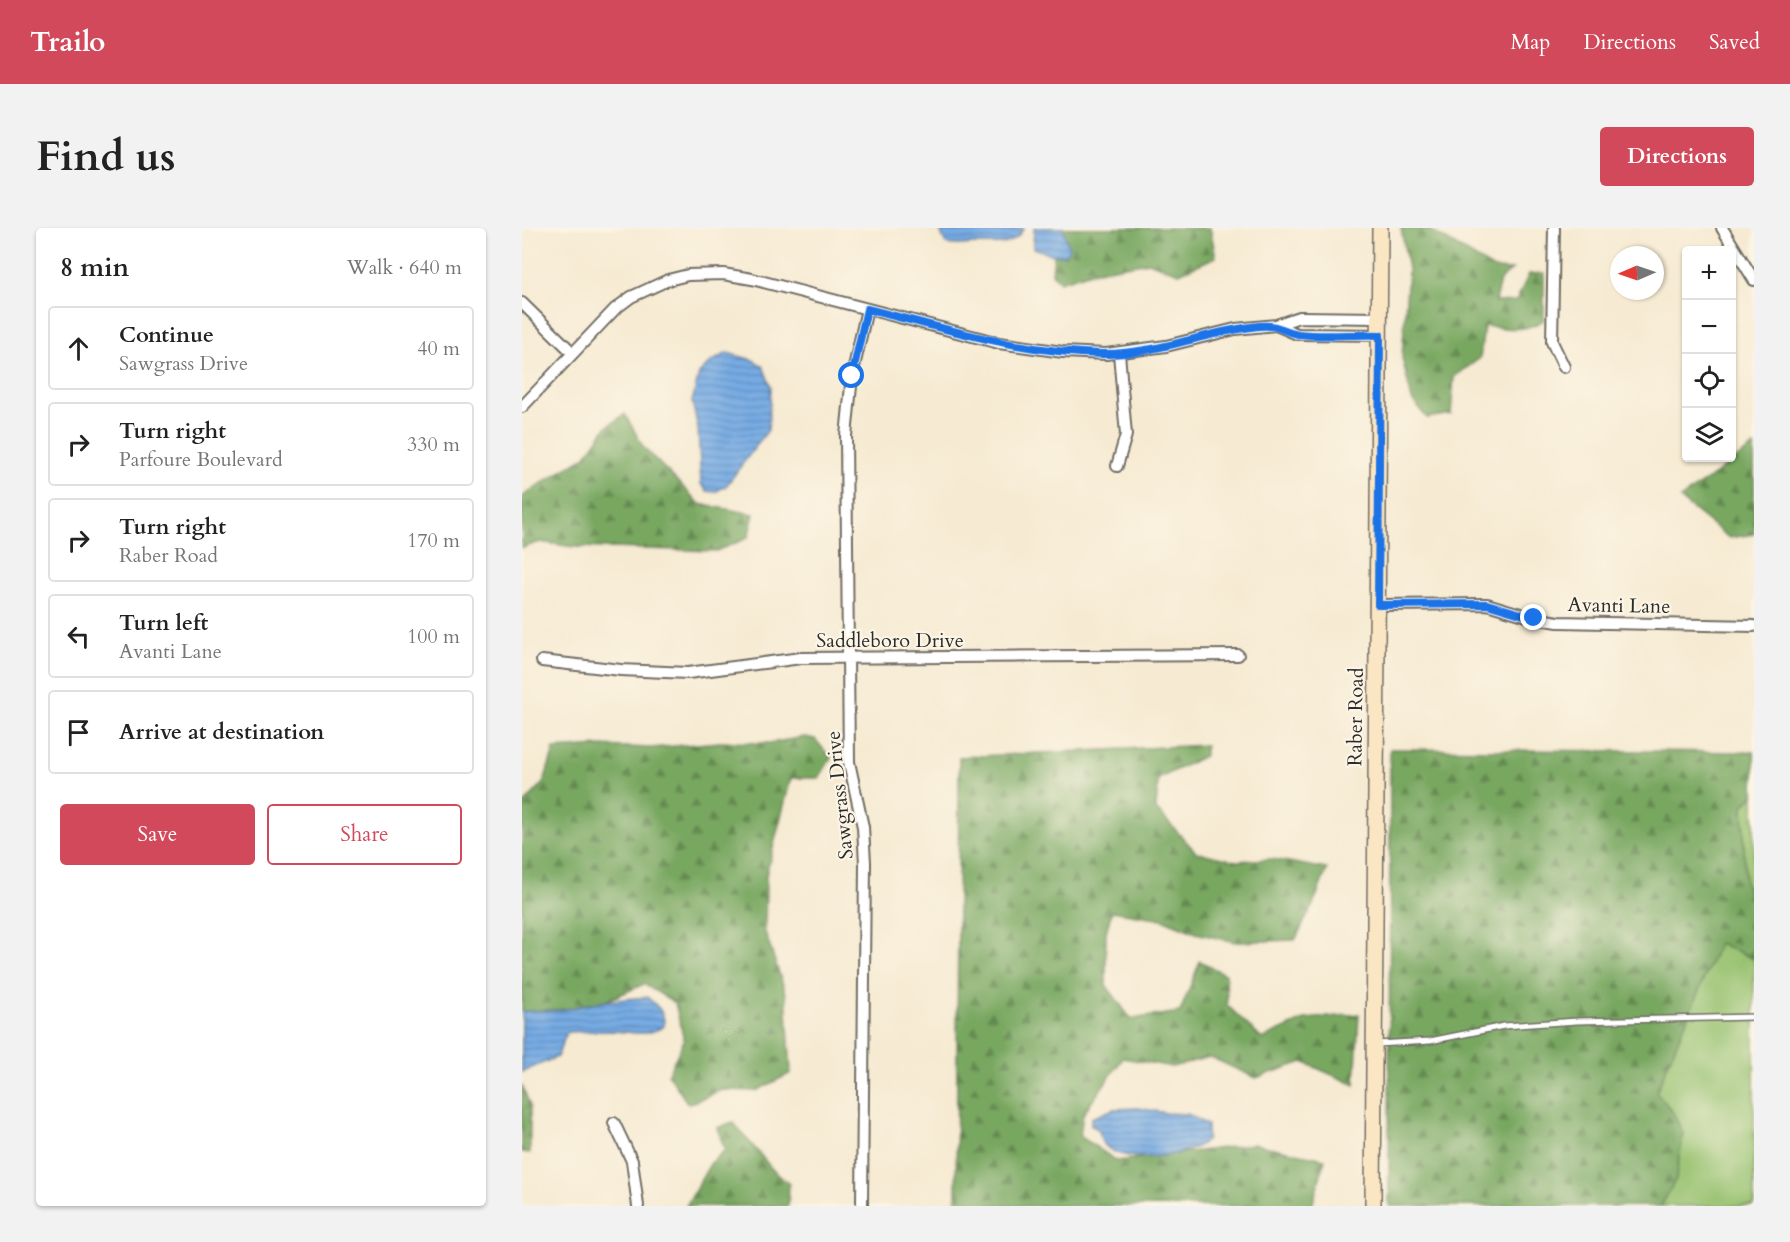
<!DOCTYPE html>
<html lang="en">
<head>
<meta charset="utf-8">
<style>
  :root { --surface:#fff; --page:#f2f2f2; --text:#222; --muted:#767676; --line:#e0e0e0; --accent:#d1495b }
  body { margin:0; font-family:Cardo,serif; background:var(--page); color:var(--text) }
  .controls { position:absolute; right:18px; top:18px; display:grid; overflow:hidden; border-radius:6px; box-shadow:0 2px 4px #0004 }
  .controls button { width:54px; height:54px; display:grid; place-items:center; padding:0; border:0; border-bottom:2px solid var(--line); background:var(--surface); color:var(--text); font:30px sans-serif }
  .compass { position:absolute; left:1088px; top:18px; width:54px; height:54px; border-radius:50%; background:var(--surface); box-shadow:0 2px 4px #0004; rotate:268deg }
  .stop { position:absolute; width:18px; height:18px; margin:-14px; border:4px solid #1a73e8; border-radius:50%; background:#fff }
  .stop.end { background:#1a73e8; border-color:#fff; box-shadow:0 2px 6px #0008 }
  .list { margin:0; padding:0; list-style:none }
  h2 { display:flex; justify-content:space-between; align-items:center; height:78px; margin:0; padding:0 24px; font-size:26px }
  h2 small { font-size:20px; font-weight:400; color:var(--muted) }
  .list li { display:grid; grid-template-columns:39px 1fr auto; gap:18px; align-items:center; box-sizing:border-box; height:84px; margin:0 12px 12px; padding:0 12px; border:2px solid var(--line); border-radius:6px }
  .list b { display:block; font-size:22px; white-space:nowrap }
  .list p { margin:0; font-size:20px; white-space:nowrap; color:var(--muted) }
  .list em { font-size:20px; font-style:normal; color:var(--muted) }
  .actions { display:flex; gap:12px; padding:18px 24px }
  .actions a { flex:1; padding:14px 0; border:2px solid var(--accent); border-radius:6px; text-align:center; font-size:21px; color:var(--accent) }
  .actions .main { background:var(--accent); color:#fff }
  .icon { flex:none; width:33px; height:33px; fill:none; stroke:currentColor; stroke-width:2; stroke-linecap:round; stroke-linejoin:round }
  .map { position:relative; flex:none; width:1232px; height:978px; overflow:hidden; border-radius:6px }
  header { display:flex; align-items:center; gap:36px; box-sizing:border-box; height:84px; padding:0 30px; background:var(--accent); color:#fff }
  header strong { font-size:28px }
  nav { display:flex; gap:33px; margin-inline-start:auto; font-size:21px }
  .intro { display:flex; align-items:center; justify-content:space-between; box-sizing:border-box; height:144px; padding:0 36px }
  h1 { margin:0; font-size:42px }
  .button { padding:15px 27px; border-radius:6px; background:var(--accent); color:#fff; font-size:21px; font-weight:700 }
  main { display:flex; gap:36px; padding:0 36px }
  aside { flex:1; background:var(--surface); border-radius:6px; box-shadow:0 2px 4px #0004 }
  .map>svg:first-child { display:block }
  .green { fill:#96c16e; stroke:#60764c; stroke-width:1.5 }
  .forest { fill:url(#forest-firs); stroke:#526946; stroke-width:1.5 }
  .water { fill:url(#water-rules); stroke:#506b88; stroke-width:1.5 }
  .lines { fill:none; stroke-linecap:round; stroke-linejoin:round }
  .lane-casing { stroke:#726e65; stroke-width:8 }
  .street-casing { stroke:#726e65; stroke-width:14 }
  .secondary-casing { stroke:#726e65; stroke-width:18 }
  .lane { stroke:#fff; stroke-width:5 }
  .street { stroke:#fff; stroke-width:10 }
  .secondary { stroke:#fbe6c4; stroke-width:15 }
  .route { stroke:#1a73e8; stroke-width:8 }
  .labels { text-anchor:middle; stroke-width:4.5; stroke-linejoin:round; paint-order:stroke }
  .street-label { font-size:20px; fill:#2b2b2b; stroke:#fcf5e5 }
</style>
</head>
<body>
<header>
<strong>Trailo</strong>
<nav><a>Map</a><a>Directions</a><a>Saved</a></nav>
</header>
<div class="intro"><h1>Find us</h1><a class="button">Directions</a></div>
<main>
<aside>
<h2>8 min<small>Walk · 640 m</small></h2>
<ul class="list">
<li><svg class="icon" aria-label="ahead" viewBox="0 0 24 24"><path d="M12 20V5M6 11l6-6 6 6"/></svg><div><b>Continue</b><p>Sawgrass Drive</p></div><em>40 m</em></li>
<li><svg class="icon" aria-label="right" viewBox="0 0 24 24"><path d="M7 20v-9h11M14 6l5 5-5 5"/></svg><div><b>Turn right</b><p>Parfoure Boulevard</p></div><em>330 m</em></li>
<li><svg class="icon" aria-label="right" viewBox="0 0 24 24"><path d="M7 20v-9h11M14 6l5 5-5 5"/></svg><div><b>Turn right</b><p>Raber Road</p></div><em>170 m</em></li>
<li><svg class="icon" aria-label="left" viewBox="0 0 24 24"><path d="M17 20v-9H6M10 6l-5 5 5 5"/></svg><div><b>Turn left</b><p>Avanti Lane</p></div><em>100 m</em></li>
<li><svg class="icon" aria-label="arrive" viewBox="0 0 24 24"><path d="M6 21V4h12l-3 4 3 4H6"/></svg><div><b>Arrive at destination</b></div></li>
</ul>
<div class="actions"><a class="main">Save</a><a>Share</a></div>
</aside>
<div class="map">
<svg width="1232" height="978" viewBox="0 0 1232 978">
  <defs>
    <pattern id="forest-firs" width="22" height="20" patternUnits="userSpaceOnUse" patternTransform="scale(1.5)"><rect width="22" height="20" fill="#78a761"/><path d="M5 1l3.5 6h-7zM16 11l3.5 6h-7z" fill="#638850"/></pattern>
    <pattern id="water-rules" width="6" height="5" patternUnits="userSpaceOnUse" patternTransform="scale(1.5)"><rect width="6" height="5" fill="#76abe4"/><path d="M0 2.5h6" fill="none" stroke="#618bb9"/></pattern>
  </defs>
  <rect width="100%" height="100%" fill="#fcf5e5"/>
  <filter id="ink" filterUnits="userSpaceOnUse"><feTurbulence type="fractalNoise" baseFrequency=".0167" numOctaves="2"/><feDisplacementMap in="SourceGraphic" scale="12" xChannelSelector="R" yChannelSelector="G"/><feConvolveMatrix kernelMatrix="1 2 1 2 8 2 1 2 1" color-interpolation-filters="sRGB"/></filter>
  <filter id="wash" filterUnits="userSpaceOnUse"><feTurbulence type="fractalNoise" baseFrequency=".008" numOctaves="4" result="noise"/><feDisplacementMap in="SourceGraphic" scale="24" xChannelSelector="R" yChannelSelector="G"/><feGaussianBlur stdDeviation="1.35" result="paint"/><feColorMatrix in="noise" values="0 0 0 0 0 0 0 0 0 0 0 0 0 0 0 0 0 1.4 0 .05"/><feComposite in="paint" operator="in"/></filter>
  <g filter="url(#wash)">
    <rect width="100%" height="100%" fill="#f6ead2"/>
    <path class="green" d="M1232 566V673L1223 655 1221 578Z
      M1197 714 1232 731V978H1139L1154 951 1134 864Z"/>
    <path class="forest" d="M541 0H688L694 29 657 45 626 34 569 44 538 54 530 45 532 27H543Z
      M879 0H901L908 2 972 41 990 42 978 52 973 74 994 73 1007 46 1022 45V92C1003 105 983 100 962 98L958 130 932 149 929 186 905 190 890 172 880 130 886 41Z
      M103 186 122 220 178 276 232 286 226 310 194 323 52 319 18 314 0 320V269L12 260 63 229 84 199Z
      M1232 218V306L1207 310 1158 271Z
      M283 509 293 511 309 530 297 550H269L244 647 243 704 264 766 269 845 234 863 200 862 166 876 146 846 162 812 153 775 122 756 84 773 39 782 0 783V578L22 554 32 521 77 518 129 520 198 514 247 515Z
      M684 517 682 528 636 551 634 581 674 624 714 633 750 631 805 641 791 677 773 712 713 714 674 705 640 691 590 683 584 704V757L609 791 658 784 678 733 704 747 705 777 740 811 784 791 837 786 833 857 781 834 734 850 688 829 650 839 601 830 561 886 558 908 595 933 733 916 803 931 790 978H434L437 529Z
      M868 521 1232 524V566L1221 578 1223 655 1232 673V731L1197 715 1134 864 1150 883 1161 905 1154 951 1139 978H867Z
      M0 857 8 878V925L0 924Z
      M211 894 250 941 267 956 266 978H164L188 936 203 922 195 900Z"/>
    <path class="water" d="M417 0H502C489 22 474 15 452 16 440 17 437 18 424 16Z
      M512 0H541L547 20 543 27H532L511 20Z
      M205 125 231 132 241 138 249 159 246 202 204 258 193 264 185 263 179 256 176 200 170 174 177 146 189 134Z
      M125 769C136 778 143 785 142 798 125 809 111 804 92 803 77 803 60 803 45 804L35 829 0 844V783L39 782 84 773Z
      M616 880 644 885 666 886 685 897V912C666 929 599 939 581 915 578 912 578 907 577 902L569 897V890L592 881Z"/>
  </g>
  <g filter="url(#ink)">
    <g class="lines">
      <g class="lane-casing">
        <path id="lane" d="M855 816 908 813 982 798 1055 793 1232 789"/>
      </g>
      <g class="street-casing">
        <path id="street" d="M1032 0 1030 114 1042 139
          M1200 0 1232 52
          M0 75 51 125
          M754 97 775 106 858 107
          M0 179 93 81 109 69 146 52 166 47 201 46 230 51 477 115 541 124 584 126 644 118 713 101 754 97 777 89 858 90
          M595 238 604 207 597 125
          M856 377 965 376 1012 390 1036 394 1232 398
          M20 433 99 442 166 445 279 430 716 427
          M92 895 110 933 116 978
          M340 978 343 635 341 599 327 534 324 208 330 148 345 81"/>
      </g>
      <g class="secondary-casing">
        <path id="secondary" d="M851 978 858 0"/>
      </g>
      <use href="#lane" class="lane"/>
      <use href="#street" class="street"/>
      <use href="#secondary" class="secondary"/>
    </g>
  </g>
  <g class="lines" filter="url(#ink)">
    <path class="route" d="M330 148 345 81C425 101 496 124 580 126 634 127 684 103 737 98 757 96 759 103 776 106 799 109 834 106 858 107L856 377 965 376 1012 390"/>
  </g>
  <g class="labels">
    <g class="street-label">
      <text transform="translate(1097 377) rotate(1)" y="7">Avanti Lane</text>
      <text x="368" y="419">Saddleboro Drive</text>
      <text transform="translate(833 489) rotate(-89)" y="7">Raber Road</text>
      <text transform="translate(317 567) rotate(-96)" y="7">Sawgrass Drive</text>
    </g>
  </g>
</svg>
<div class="controls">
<button>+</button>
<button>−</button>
<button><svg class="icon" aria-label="locate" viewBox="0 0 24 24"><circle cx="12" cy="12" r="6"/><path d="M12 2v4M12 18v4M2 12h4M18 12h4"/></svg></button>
<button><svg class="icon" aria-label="layers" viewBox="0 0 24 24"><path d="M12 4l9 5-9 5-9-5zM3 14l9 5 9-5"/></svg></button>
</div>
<svg class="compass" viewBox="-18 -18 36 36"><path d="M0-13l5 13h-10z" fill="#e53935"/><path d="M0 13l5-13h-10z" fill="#767676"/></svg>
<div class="stop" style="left:330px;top:148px"></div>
<div class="stop end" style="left:1012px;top:390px"></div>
</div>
</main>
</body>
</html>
